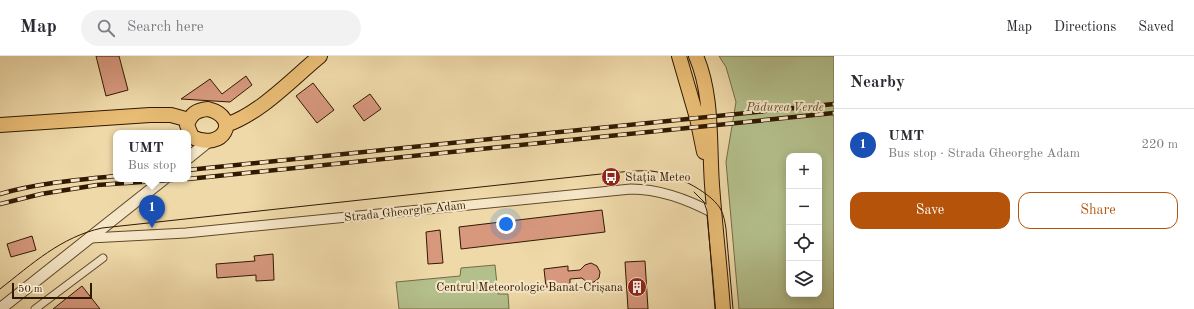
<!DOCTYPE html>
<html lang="en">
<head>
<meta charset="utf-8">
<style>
  :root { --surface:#fff; --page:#f2f2f3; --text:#2b2b33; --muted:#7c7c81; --line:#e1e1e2; --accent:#b45309 }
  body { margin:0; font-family:"Old Standard TT",serif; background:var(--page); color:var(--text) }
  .controls { position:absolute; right:12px; bottom:12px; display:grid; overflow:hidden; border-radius:8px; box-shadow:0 2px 10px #0003 }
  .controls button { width:36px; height:36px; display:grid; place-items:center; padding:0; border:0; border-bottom:1px solid var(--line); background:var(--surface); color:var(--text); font:20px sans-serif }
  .scale { position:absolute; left:12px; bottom:10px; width:80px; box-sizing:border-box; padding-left:4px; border:2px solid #311900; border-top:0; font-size:11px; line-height:14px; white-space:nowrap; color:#311900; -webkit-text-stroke:3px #f5e6c7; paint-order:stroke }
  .you { position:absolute; left:506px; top:168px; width:14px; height:14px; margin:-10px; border:3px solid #fff; border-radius:50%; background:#1a73e8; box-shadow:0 0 0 6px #1a73e833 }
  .badge { display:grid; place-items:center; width:26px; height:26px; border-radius:50%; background:var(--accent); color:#fff; font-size:13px; font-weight:700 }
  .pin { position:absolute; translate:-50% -33px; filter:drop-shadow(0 1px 2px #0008) }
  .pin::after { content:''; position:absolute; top:21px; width:14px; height:12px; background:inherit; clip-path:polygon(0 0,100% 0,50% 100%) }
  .popup { position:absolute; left:113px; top:74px; width:78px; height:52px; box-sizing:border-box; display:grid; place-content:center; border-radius:8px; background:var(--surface); filter:drop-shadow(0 1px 3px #0005); font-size:13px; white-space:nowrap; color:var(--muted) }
  .popup b { font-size:15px; color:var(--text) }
  .popup::after { content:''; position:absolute; left:50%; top:100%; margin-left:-8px; border:8px solid transparent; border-top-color:var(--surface) }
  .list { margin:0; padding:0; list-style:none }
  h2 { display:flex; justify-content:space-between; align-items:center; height:52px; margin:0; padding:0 16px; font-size:17px }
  h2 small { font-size:13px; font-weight:400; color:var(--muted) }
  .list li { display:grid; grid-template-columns:26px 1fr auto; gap:12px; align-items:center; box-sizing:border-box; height:72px; padding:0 16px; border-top:1px solid var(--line) }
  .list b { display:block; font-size:15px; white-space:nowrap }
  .list p { margin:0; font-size:13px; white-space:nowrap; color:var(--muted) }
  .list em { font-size:13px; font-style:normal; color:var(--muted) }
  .actions { display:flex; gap:8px; padding:12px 16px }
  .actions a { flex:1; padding:9px 0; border:1px solid var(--accent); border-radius:12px; text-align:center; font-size:14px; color:var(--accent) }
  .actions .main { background:var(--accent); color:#fff }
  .icon { flex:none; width:22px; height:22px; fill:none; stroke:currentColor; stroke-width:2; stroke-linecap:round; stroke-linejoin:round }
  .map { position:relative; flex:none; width:834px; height:253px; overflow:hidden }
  header { display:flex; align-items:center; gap:24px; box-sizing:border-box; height:56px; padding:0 20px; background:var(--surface); border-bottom:1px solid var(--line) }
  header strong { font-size:19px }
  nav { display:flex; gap:22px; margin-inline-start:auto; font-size:14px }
  .search { width:280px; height:36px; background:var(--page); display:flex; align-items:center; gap:10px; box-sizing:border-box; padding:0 14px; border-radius:22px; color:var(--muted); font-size:15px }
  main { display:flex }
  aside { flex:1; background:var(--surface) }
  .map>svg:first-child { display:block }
  .green { fill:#b4c08c; stroke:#726c46; fill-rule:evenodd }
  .building { fill:#d7987e; stroke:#311900 }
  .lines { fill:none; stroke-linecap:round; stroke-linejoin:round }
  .pedestrian-casing { stroke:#60492a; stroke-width:9 }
  .minor-casing { stroke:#60492a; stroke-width:11 }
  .tertiary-casing { stroke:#60492a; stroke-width:13 }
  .primary-casing { stroke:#311900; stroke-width:16 }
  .pedestrian { stroke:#f5e6c7; stroke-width:7 }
  .minor { stroke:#f5e6c7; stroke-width:9 }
  .tertiary { stroke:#f5e6c7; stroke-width:11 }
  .primary { stroke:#e8bc74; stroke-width:14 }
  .tram { stroke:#311900; stroke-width:1 }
  .rail-casing { stroke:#311900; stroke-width:4.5 }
  .rail { stroke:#f5e6c7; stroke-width:3; stroke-dasharray:9; stroke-linecap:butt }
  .labels { text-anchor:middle; stroke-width:4; stroke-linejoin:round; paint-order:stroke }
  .park-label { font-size:12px; font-style:italic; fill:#584b2a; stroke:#f5e6c7 }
  .poi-label { font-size:12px; fill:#311900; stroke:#f5e6c7; text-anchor:start }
  .street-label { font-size:12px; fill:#311900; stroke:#f5e6c7 }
</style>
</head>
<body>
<header>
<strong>Map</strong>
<div class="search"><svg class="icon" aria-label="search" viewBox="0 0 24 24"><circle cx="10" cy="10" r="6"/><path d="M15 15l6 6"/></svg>Search here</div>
<nav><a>Map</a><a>Directions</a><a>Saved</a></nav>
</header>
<main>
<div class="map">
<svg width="834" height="253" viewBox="0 0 834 253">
  <rect width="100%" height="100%" fill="#efd9a9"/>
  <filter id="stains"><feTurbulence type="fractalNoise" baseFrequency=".005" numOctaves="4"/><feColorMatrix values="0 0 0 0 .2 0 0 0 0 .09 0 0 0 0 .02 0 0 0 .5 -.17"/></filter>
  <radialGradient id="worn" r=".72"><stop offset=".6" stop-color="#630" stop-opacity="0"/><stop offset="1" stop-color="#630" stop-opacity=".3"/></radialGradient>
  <path class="green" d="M719 0H834V253H739L726 106 736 46 726 11ZM789 100H819V238H789Z
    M495 209 498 238H508L509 253H399L396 226 460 220 461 212Z"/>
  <path class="building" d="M96 0H119L128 34 106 40Z
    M246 20 252 29 230 46 181 43 210 23 222 38Z
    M313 27 334 54 317 67 296 40Z
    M370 38 381 53 364 65 353 50Z
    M602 154 605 176 461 193 459 171Z
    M440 174 443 207 428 208 426 176Z
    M32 180 36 194 11 201 7 188Z
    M273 198 274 224 256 225V219L217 222 216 208 255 205 254 200Z
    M645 205 648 253H628L625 206Z
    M591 207 597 210 600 216 599 222 594 226 588 227 582 222 570 223V229L546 231 544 213 568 210V215L580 214 585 209Z
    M82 230 100 253H53Z"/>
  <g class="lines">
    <g class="pedestrian-casing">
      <path id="pedestrian" d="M35 253 103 202"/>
    </g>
    <g class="minor-casing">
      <path id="minor" d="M90 182 186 177 631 133C661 133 689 144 715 158"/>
    </g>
    <g class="tertiary-casing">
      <path id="tertiary" d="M188 102 209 85
        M0 253 164 123"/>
    </g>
    <g class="primary-casing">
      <path id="primary" d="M679 0 697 62 704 96
        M696 0C713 39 709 87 712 129 715 170 720 212 723 253
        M208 53C242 62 223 96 192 81L187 69C191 58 196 54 208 53Z
        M0 69 150 59H171L189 64
        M226 69C261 57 292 23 320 0"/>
    </g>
    <use href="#pedestrian" class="pedestrian"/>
    <use href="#minor" class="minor"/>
    <use href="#tertiary" class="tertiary"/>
    <use href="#primary" class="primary"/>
    <path class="tram" d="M694 136 704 146 707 155 715 253
      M0 233C32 208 61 181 102 172L610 117C624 116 637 114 651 115 672 117 708 134 720 152 724 159 725 166 726 173L733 253"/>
    <g class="rail-casing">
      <path id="rail" d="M188 114 834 48
        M188 123 834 57
        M0 138C38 127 77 124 116 120
        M0 148 41 138 97 129 185 123"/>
    </g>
    <use href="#rail" class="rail"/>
  </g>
  <defs>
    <g id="bus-disc" transform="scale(1)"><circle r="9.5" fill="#8f2418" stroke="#f5e6c7"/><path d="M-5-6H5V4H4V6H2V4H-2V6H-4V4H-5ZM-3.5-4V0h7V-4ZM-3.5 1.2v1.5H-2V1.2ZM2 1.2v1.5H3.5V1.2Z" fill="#fff"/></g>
    <g id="building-disc" transform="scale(1)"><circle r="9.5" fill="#8f2418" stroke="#f5e6c7"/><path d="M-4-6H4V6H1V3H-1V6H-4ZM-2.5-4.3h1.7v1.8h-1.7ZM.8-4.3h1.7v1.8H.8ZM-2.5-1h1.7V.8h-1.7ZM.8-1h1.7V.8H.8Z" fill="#fff"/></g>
  </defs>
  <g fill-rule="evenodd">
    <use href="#bus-disc" x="611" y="121"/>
    <use href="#building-disc" x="637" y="231"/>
  </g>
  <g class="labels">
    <g class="park-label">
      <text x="785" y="55">Pădurea Verde</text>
    </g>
    <g class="poi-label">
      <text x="625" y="125">Stația Meteo</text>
      <text x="623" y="235" text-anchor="end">Centrul Meteorologic Banat-Crișana</text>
    </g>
    <g class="street-label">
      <text transform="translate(405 155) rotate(-6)" y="4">Strada Gheorghe Adam</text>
    </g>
  </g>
  <rect width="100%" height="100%" filter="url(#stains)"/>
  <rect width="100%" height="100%" fill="url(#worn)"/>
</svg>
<div class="controls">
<button>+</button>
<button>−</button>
<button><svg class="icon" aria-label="locate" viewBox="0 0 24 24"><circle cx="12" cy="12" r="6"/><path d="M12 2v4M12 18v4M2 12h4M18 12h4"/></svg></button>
<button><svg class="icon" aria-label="layers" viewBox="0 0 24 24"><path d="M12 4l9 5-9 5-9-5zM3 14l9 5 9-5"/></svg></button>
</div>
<div class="scale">50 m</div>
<div class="you"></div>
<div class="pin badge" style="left:152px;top:172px;background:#1a4fb4">1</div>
<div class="popup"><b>UMT</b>Bus stop</div>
</div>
<aside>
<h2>Nearby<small></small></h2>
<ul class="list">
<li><span class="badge" style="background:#1a4fb4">1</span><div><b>UMT</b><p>Bus stop · Strada Gheorghe Adam</p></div><em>220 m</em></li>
</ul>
<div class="actions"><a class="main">Save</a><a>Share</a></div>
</aside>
</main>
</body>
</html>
